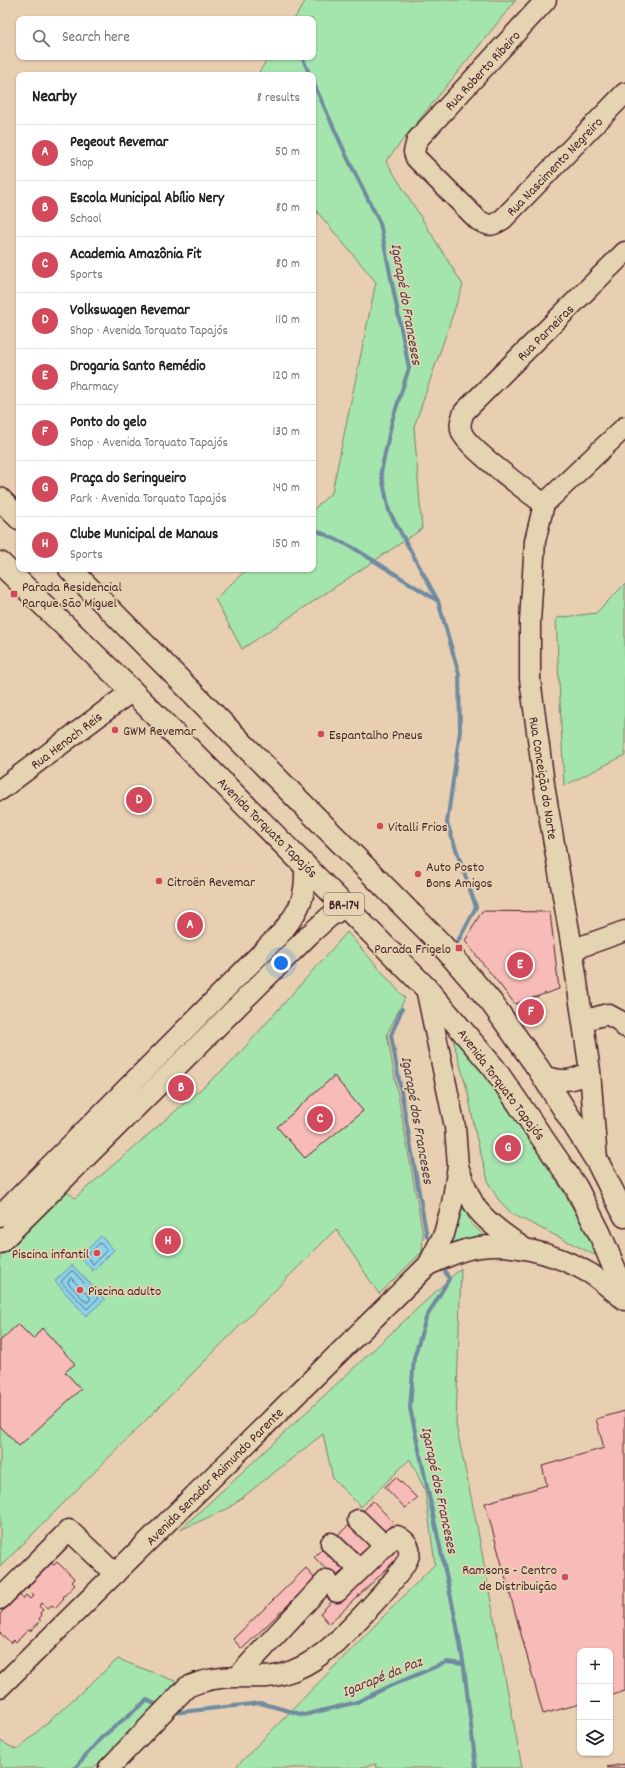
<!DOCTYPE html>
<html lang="en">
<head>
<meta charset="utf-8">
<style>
  :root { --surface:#fff; --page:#f6f6f6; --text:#202124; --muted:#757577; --line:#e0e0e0; --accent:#d1495b }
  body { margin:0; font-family:Dekko,sans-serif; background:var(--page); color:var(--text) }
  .controls { position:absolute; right:12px; bottom:12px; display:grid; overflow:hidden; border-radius:8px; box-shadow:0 1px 3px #0004 }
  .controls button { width:36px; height:36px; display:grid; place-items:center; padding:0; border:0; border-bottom:1px solid var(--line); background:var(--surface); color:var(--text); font:20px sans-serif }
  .you { position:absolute; left:281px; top:963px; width:14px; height:14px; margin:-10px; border:3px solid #fff; border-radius:50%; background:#1a73e8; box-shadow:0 0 0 6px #1a73e833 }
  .badge { display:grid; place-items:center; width:26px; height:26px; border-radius:50%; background:var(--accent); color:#fff; font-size:13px; font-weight:700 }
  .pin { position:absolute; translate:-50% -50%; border:2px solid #fff; box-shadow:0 1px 4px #0006 }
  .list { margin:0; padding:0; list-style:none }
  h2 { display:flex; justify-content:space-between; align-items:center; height:52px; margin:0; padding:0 16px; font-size:17px }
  h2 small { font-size:13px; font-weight:400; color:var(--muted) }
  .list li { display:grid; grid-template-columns:26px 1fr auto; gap:12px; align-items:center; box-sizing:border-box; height:56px; padding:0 16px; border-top:1px solid var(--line) }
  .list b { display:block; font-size:15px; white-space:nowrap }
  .list p { margin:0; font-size:13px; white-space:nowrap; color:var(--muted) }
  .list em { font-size:13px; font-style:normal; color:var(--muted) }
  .icon { flex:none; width:22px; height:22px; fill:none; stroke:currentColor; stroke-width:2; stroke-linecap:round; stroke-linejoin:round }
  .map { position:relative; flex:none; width:625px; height:1768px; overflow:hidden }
  .search { position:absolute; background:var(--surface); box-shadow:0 1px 3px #0004; left:16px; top:16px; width:300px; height:44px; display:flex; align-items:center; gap:10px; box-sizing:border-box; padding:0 14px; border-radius:8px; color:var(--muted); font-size:15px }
  .panel { position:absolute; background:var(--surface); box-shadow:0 1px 3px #0004; left:16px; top:72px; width:300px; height:500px; border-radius:8px }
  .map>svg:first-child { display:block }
  .green { fill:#a4e4ad; stroke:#77826c }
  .water { fill:#8ad3ec; stroke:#708b9f }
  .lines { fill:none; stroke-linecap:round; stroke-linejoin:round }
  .shore { stroke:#646778; stroke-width:1 }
  .stream { stroke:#708b9f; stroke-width:4 }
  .building { fill:#f7bbb8; stroke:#4a1f2b }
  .minor-casing { stroke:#4a1f2b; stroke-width:23 }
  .highway-casing { stroke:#4a1f2b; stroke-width:25 }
  .minor { stroke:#e5d4b1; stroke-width:20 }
  .highway { stroke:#e5d4b1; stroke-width:22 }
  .poi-dot { fill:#d1495b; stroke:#e5d4b1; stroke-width:1.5 }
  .labels { text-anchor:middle; stroke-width:3.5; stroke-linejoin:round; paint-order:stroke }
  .shield { fill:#e5d4b1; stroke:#785553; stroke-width:1 }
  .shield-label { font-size:13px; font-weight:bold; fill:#4a1f2b }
  .street-label { font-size:14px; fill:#4a1f2b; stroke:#e5d4b1 }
  .poi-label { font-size:14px; fill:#4a1f2b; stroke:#e5d4b1; text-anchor:start }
  .water-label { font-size:15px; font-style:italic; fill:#543a48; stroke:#e5d4b1 }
</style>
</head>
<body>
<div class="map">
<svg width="625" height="1768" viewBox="0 0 625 1768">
  <rect width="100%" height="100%" fill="#e9cfb2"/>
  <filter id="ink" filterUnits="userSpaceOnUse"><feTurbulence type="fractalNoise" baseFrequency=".025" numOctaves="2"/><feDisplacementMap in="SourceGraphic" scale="8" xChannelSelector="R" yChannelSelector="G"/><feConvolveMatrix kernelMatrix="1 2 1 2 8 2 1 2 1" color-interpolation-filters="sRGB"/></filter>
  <g filter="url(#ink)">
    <path class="green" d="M306 0H516L386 161 463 285 414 427 422 529 242 649 215 599 247 569H313V510L332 492 376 282 313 207V75H257L269 57H313V19H294Z
      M625 584V755L564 786 556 618 596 613Z
      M347 932 405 998 387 1034 423 1234 422 1252 379 1294 336 1229 0 1567V1254L64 1189 75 1198 231 1063Z
      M450 1029C464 1046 478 1062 491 1079 532 1135 567 1196 599 1257L512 1214 498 1199 489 1184 476 1136 468 1093Z
      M461 1202 472 1225 488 1238 442 1252Z
      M461 1268 456 1425 476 1521 522 1768H377L376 1764 357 1768H235L435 1564 425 1490 410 1459 361 1507 333 1479 323 1434 229 1508 180 1530Z
      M118 1659 180 1683 93 1768H0V1741L17 1750Z"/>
    <path class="water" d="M101 1236 114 1250 93 1271 80 1257Z
      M72 1265 105 1299 86 1316 55 1281Z"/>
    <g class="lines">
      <path class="shore" d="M100 1243 107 1250 93 1264 87 1257Z
        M73 1271 98 1298 87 1309 61 1282 70 1272Z
        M71 1278 91 1298 88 1302H86L68 1283Z"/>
      <path class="stream" d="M302 57 310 75
        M313 82 347 157 380 223 409 368 392 421 381 472 389 511 438 601 459 674 460 731 447 823 476 907 457 943
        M313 529 352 547 438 601
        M402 1009 391 1035 427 1237
        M445 1271 449 1279 426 1318 414 1358 410 1408 456 1621 464 1667 476 1768
        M173 1713 260 1703 304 1715 357 1702 390 1686 447 1662 463 1664 464 1666
        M75 1768 101 1738 147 1700 161 1707"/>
    </g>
    <path class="building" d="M482 911 550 912 559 989 515 1004 465 941Z
      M334 1076 363 1111 305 1158 277 1127Z
      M18 1324 33 1339 42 1328 75 1364 65 1372 81 1389 19 1446 0 1426V1341Z
      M625 1411V1691L610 1696V1651H580V1704L543 1714 485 1503 547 1485 542 1466 604 1448 596 1419Z
      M396 1477 417 1498 405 1508 385 1487Z
      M373 1501 394 1523 382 1533 362 1512Z
      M350 1524 371 1545 359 1555 338 1535Z
      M393 1543 402 1554 329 1624 320 1613Z
      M325 1546 346 1568 334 1578 314 1557Z
      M57 1562 75 1579 72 1582 75 1585 63 1597 64 1598 55 1608 52 1605 48 1608 42 1603 39 1606 43 1610 40 1613 42 1615 39 1619 41 1621 30 1631 28 1630 16 1642 14 1640 11 1643 0 1633V1614L5 1609 3 1607 14 1597 16 1599 20 1595 23 1599 26 1595 30 1599 34 1596 27 1589 30 1586 27 1583 38 1573 39 1575 51 1563 54 1565Z
      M306 1568 315 1579 242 1649 233 1639Z
      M625 1764V1768H608L607 1767Z"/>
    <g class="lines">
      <g class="minor-casing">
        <path id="minor" d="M546 0 417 140 414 152 416 158 478 220C490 227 492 226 503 219L625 93
          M544 504C528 492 468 448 462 433 459 425 461 420 464 412L625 252
          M0 790 132 691
          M572 948 580 947 625 931
          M583 1021 607 1014 620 1021 625 1027
          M543 1076C562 1082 573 1082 590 1071
          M597 1161 590 1071 572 948 545 791 530 679V622L535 541 544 504 625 427
          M458 1166C463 1180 468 1196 477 1209 490 1225 508 1237 525 1249
          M0 1216 282 932C302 907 306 896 305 864
          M0 1243 309 935 329 917 346 906
          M428 1265C440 1260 452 1254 465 1250 505 1239 556 1253 591 1274 603 1282 614 1292 625 1300
          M358 1520 385 1546
          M331 1543 360 1570
          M0 1599 69 1530 115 1574
          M237 1677 327 1580
          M0 1687 428 1265 444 1234 452 1204 458 1166 455 1127 426 988
          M109 1768 187 1687C203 1680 220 1677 237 1677 252 1677 268 1679 283 1674 297 1670 312 1662 323 1653 339 1641 407 1572 409 1555 411 1546 405 1540 397 1536L392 1539 337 1592"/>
      </g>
      <g class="highway-casing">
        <path id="highway" d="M0 499 19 518
          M0 563 132 691 426 988 494 1068 576 1187 600 1234 625 1294
          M70 569 441 944 491 1002 538 1068 597 1161 625 1216"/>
      </g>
      <use href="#minor" class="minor"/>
      <use href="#highway" class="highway"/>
    </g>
  </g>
  <g class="poi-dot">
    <rect x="10" y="590" width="8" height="8" rx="2"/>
    <circle cx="115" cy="730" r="4"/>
    <circle cx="321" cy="734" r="4"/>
    <circle cx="380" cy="826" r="4"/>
    <circle cx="418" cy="874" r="4"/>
    <circle cx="159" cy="881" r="4"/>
    <rect x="455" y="944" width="8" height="8" rx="2"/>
    <circle cx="97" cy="1253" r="4"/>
    <circle cx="80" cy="1290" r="4"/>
    <circle cx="565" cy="1577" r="4"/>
  </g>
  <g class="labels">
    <rect class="shield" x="324" y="893" width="40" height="22" rx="3"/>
    <g class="shield-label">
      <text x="344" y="909">BR-174</text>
    </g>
    <g class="street-label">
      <text transform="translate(482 70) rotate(-47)" y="5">Rua Roberto Ribeiro</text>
      <text transform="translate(554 166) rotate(-46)" y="5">Rua Nascimento Negreiro</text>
      <text transform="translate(545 332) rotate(-45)" y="5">Rua Parneiras</text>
      <text transform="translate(66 740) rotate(-37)" y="5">Rua Henoch Reis</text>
      <text transform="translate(544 778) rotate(81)" y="5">Rua Conceição do Norte</text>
      <text transform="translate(268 827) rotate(45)" y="5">Avenida Torquato Tapajós</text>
      <text transform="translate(502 1084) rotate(53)" y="5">Avenida Torquato Tapajós</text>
      <text transform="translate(214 1476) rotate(-45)" y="5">Avenida Senador Raimundo Parente</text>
    </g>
    <g class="poi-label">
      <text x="22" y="591">Parada Residencial<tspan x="22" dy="16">Parque São Miguel</tspan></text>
      <text x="123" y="735">GWM Revemar</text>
      <text x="329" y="739">Espantalho Pneus</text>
      <text x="388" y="831">Vitalli Frios</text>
      <text x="426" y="871">Auto Posto<tspan x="426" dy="16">Bons Amigos</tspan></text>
      <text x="167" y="886">Citroën Revemar</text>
      <text x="451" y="953" text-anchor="end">Parada Frigelo</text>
      <text x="89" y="1258" text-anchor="end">Piscina infantil</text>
      <text x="88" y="1295">Piscina adulto</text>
      <text x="557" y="1574" text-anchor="end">Ramsons - Centro<tspan x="557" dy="16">de Distribuição</tspan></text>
    </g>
    <g class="water-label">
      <text transform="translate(407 304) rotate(80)" y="5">Igarapé do Franceses</text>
      <text transform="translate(418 1120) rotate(80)" y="5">Igarapé dos Franceses</text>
      <text transform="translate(440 1490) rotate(78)" y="5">Igarapé dos Franceses</text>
      <text transform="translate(382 1676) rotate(-22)" y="5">Igarapé da Paz</text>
    </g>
  </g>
</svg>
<div class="controls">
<button>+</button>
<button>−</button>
<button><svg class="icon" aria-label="layers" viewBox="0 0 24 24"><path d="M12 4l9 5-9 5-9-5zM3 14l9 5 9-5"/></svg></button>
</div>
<div class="you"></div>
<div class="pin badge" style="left:190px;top:925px">A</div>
<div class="pin badge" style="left:181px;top:1088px">B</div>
<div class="pin badge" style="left:320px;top:1119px">C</div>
<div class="pin badge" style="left:139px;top:800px">D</div>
<div class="pin badge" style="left:520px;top:965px">E</div>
<div class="pin badge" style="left:531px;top:1012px">F</div>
<div class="pin badge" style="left:508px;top:1148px">G</div>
<div class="pin badge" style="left:168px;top:1241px">H</div>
<div class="search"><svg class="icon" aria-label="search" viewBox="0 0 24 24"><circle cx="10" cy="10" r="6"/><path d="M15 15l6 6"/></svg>Search here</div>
<section class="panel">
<h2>Nearby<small>8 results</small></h2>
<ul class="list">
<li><span class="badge">A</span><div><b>Pegeout Revemar</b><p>Shop</p></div><em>50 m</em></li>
<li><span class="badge">B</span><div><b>Escola Municipal Abílio Nery</b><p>School</p></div><em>80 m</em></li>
<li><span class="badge">C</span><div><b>Academia Amazônia Fit</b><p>Sports</p></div><em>80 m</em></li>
<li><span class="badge">D</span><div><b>Volkswagen Revemar</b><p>Shop · Avenida Torquato Tapajós</p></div><em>110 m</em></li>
<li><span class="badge">E</span><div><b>Drogaria Santo Remédio</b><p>Pharmacy</p></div><em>120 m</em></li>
<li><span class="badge">F</span><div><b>Ponto do gelo</b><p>Shop · Avenida Torquato Tapajós</p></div><em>130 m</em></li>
<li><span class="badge">G</span><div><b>Praça do Seringueiro</b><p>Park · Avenida Torquato Tapajós</p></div><em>140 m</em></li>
<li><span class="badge">H</span><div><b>Clube Municipal de Manaus</b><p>Sports</p></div><em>150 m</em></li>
</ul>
</section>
</div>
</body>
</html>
